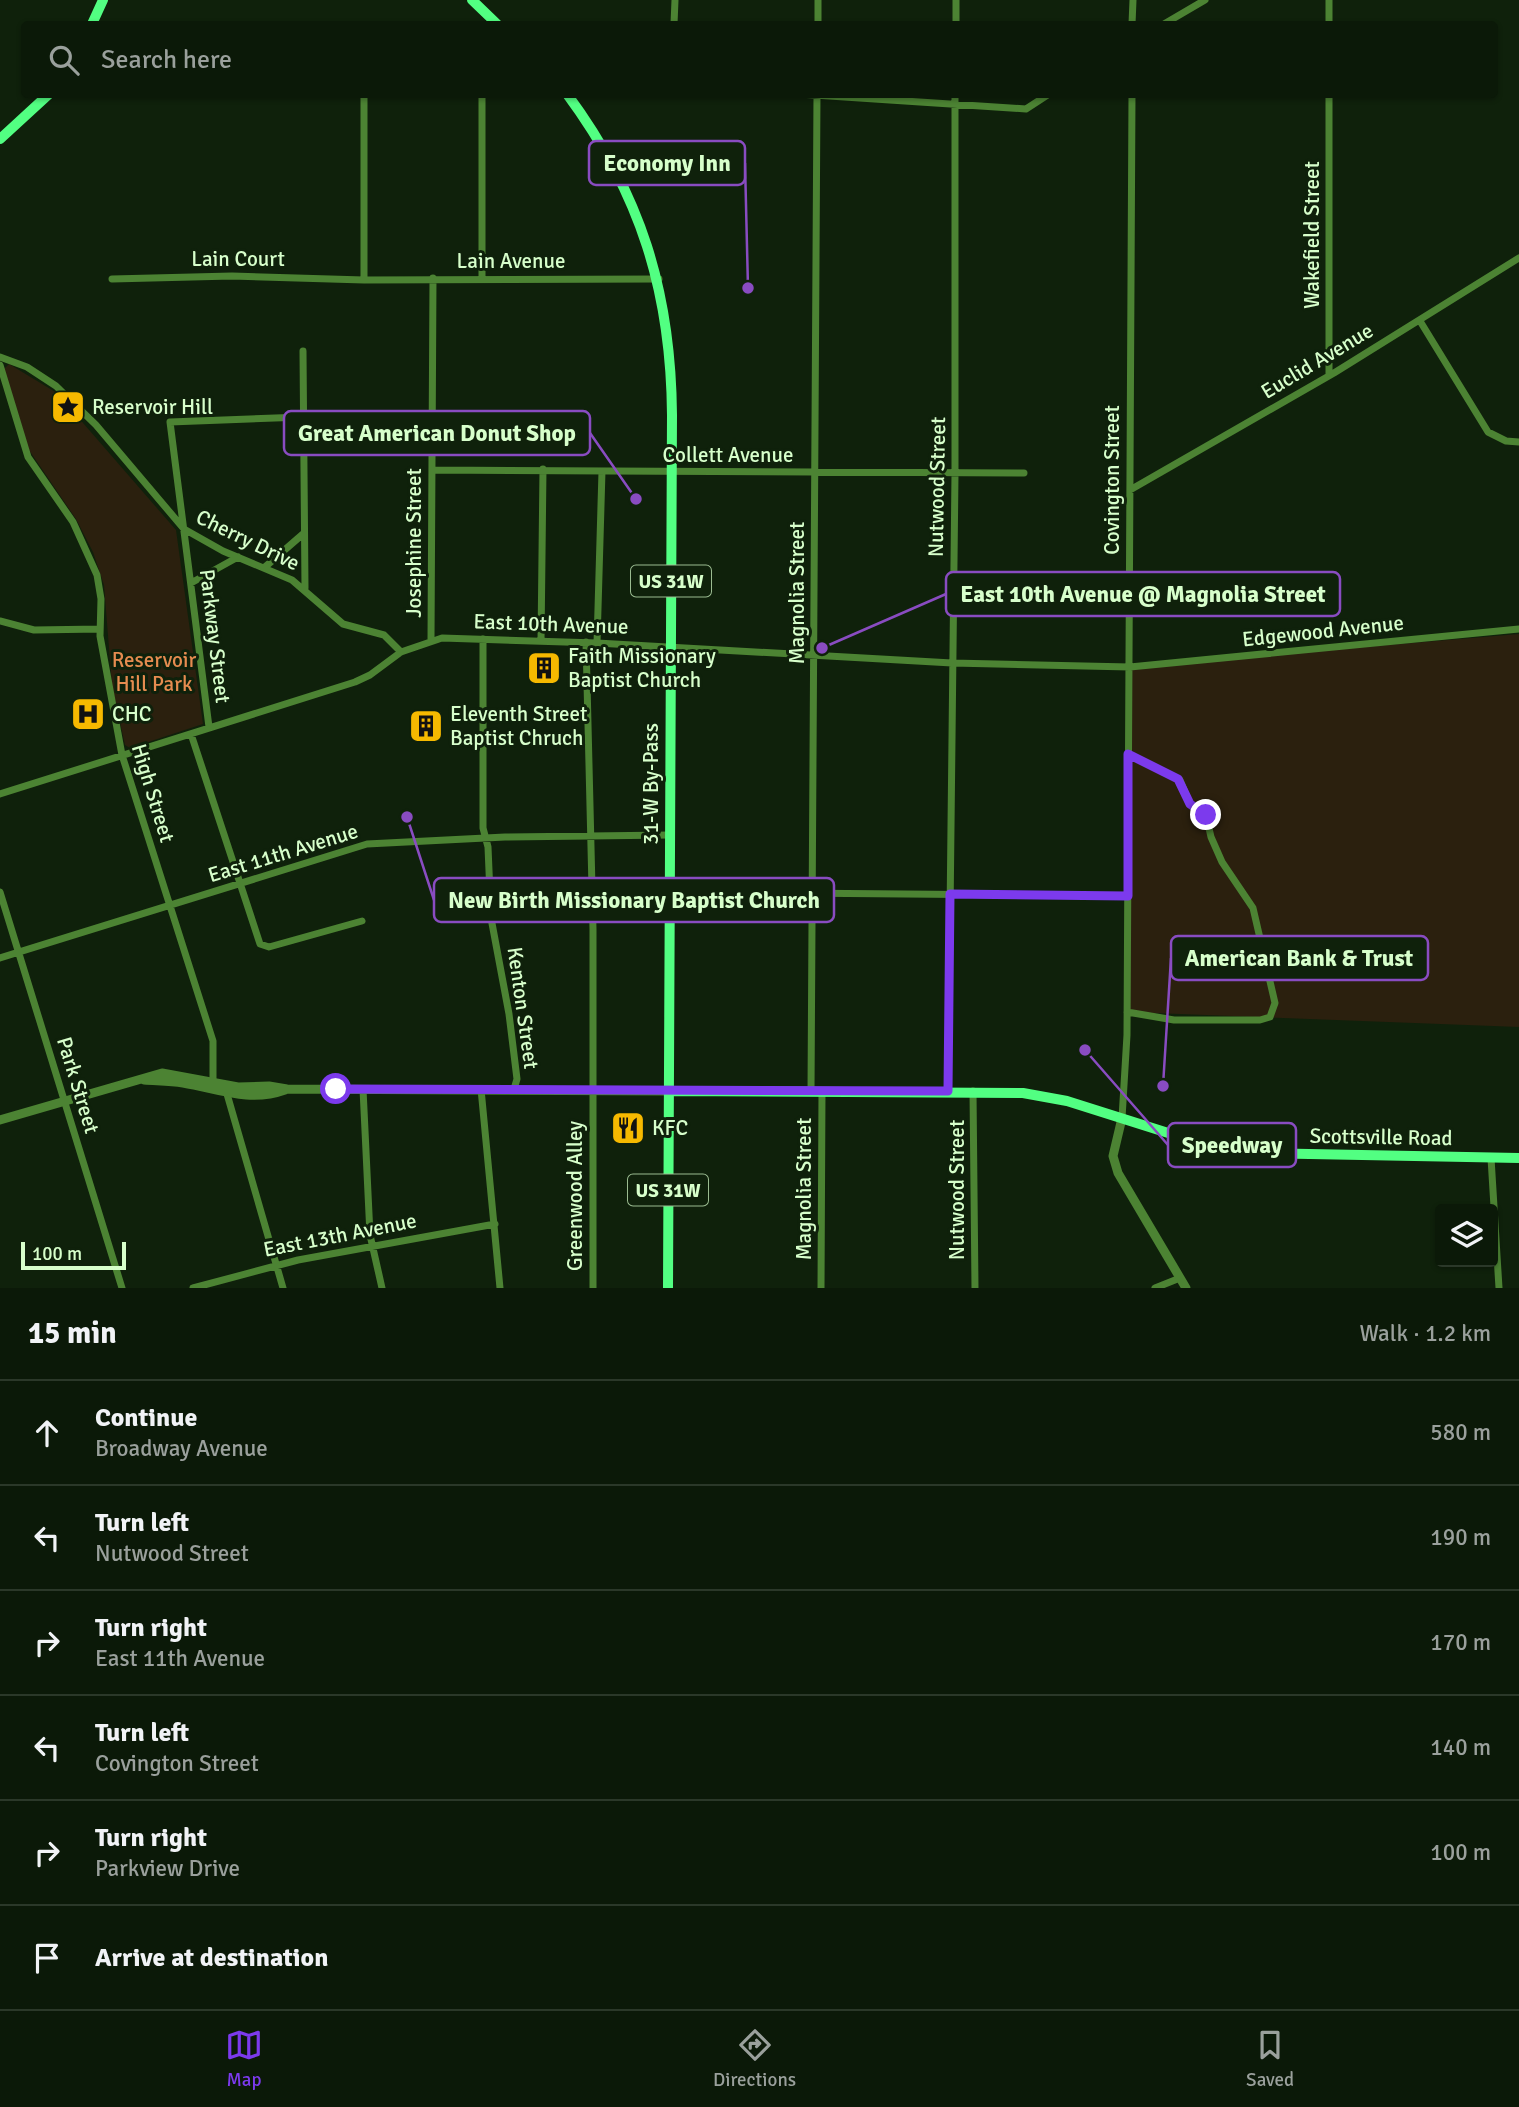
<!DOCTYPE html>
<html lang="en">
<head>
<meta charset="utf-8">
<style>
  :root { --surface:#0b1908; --page:#142212; --text:#f1f3f6; --muted:#9aa09c; --line:#2b3829; --accent:#7c3aed }
  body { margin:0; font-family:Signika,sans-serif; background:var(--page); color:var(--text) }
  .controls { position:absolute; right:21px; bottom:21px; display:grid; overflow:hidden; border-radius:7px; box-shadow:0 2px 5px #0004 }
  .controls button { width:63px; height:63px; display:grid; place-items:center; padding:0; border:0; border-bottom:2px solid var(--line); background:var(--surface); color:var(--text); font:35px sans-serif }
  .scale { position:absolute; left:21px; bottom:18px; width:105px; box-sizing:border-box; padding-left:7px; border:4px solid #d7ffcb; border-top:0; font-size:19px; line-height:24px; white-space:nowrap; color:#d7ffcb; -webkit-text-stroke:5px #0f210b; paint-order:stroke }
  .stop { position:absolute; width:21px; height:21px; margin:-16px; border:5px solid #7c3aed; border-radius:50%; background:#fff }
  .stop.end { background:#7c3aed; border-color:#fff; box-shadow:0 2px 7px #0008 }
  .list { margin:0; padding:0; list-style:none }
  h2 { display:flex; justify-content:space-between; align-items:center; height:91px; margin:0; padding:0 28px; font-size:30px }
  h2 small { font-size:23px; font-weight:400; color:var(--muted) }
  .list li { display:grid; grid-template-columns:46px 1fr auto; gap:21px; align-items:center; box-sizing:border-box; height:105px; padding:0 28px; border-top:2px solid var(--line) }
  .list b { display:block; font-size:26px; white-space:nowrap }
  .list p { margin:0; font-size:23px; white-space:nowrap; color:var(--muted) }
  .list em { font-size:23px; font-style:normal; color:var(--muted) }
  .icon { flex:none; width:38px; height:38px; fill:none; stroke:currentColor; stroke-width:2; stroke-linecap:round; stroke-linejoin:round }
  .map { position:relative; flex:none; width:1519px; height:1288px; overflow:hidden }
  .search { position:absolute; background:var(--surface); box-shadow:0 2px 5px #0004; left:21px; right:21px; top:21px; height:77px; display:flex; align-items:center; gap:18px; box-sizing:border-box; padding:0 24px; border-radius:7px; color:var(--muted); font-size:26px }
  .sheet { height:721px; background:var(--surface) }
  nav { display:flex; justify-content:space-around; align-items:center; box-sizing:border-box; height:98px; border-top:2px solid var(--line); background:var(--surface); font-size:19px; color:var(--muted) }
  nav a { display:grid; justify-items:center; gap:4px }
  nav .on { color:var(--accent) }
  .map>svg:first-child { display:block }
  .green { fill:#2b200e }
  .lines { fill:none; stroke-linecap:round; stroke-linejoin:round }
  .minor { stroke:#4c8333; stroke-width:7 }
  .tertiary { stroke:#4c8333; stroke-width:9 }
  .primary { stroke:#52ff82; stroke-width:10 }
  .route { stroke:#7c3aed; stroke-width:9 }
  .labels { text-anchor:middle; stroke-width:6; stroke-linejoin:round; paint-order:stroke }
  .shield { fill:#0f210b; stroke:#9bbc91; stroke-width:2 }
  .shield-label { font-size:19px; font-weight:bold; fill:#d7ffcb }
  .street-label { font-size:21px; fill:#d7ffcb; stroke:#0f210b }
  .poi-label { font-size:21px; fill:#d7ffcb; stroke:#0f210b; text-anchor:start }
  .park-label { font-size:21px; fill:#e68c50; stroke:#0f210b }
  .leader { fill:none; stroke:#894cc1; stroke-width:2.5 }
  .callout-dot { fill:#894cc1; stroke:#0f210b; stroke-width:2.5 }
  .callout { fill:#0f210b; stroke:#894cc1; stroke-width:2.5 }
  .callout-label { font-size:23px; text-anchor:middle; font-weight:bold; fill:#d7ffcb }
</style>
</head>
<body>
<div class="map">
<svg width="1519" height="1288" viewBox="0 0 1519 1288">
  <rect width="100%" height="100%" fill="#0f210b"/>
  <path class="green" d="M9 364 57 393 176 530 203 724 130 748 125 745 112 686 104 585 93 552 76 519 29 450 4 369Z
    M1519 634V1027L1127 1012 1130 667Z"/>
  <g class="lines">
    <path class="minor" d="M1329 0V24
      M674 24 675 0
      M818 24V0
      M956 24V0
      M1132 24 1133 0
      M1164 24 1205 0
      M482 94V278
      M799 94 1026 109 1049 94
      M1329 94V375
      M112 279 232 276 364 280 659 279
      M364 280V94
      M1420 321 1488 432 1506 441 1519 442
      M303 351 305 588
      M0 357 27 367 56 386 96 425 184 529 223 551 292 580 343 624 384 635 401 652
      M0 365 28 457 73 522 97 575 101 599 100 636 122 755 213 1041V1081
      M432 470 1024 473
      M1130 490 1334 373 1519 258
      M265 567 303 534
      M191 583 238 557
      M0 621 34 630 100 629
      M483 639V828L488 847 491 918 509 1014 517 1079 514 1089
      M431 640 433 278
      M541 641 543 469
      M586 642 593 929V1288
      M597 643 602 471
      M209 727 170 422 303 417
      M191 734 260 944 269 947 362 921
      M0 794 355 682 370 675 401 652 442 638 597 643 952 663 1130 667 1519 629
      M0 892 122 1288
      M670 892 1128 896
      M0 958 367 844 505 837 670 835
      M1127 1012 1174 1020H1260L1270 1017 1275 1003 1253 908 1222 862 1211 837 1206 815 1190 804 1180 780 1128 754
      M363 1089 370 1235 382 1288
      M481 1089 500 1288
      M811 1091 817 94
      M948 1091 955 474V94
      M973 1091 975 1288
      M227 1094 283 1288
      M1122 1118 1127 1035 1132 94
      M1491 1158 1499 1288
      M193 1288 298 1260 495 1224
      M821 1288 822 1091
      M1155 1288 1180 1278"/>
    <path class="tertiary" d="M144 1080C157 1081 170 1081 183 1083 219 1089 249 1103 285 1090
      M1122 1118 1113 1156 1118 1173 1186 1288
      M0 1120 162 1073 238 1087 269 1086 287 1089 668 1091"/>
    <path class="primary" d="M472 0 497 24
      M92 24 103 0
      M567 94C641 194 671 292 672 415L668 1288
      M0 139 49 94
      M668 1091 1023 1093 1067 1101 1203 1144 1256 1153 1519 1158"/>
  </g>
  <g class="lines">
    <path class="route" d="M336 1089 948 1091 950 894 1128 896V754L1178 779 1190 804 1206 815"/>
  </g>
  <defs>
    <g id="sight-square" transform="scale(1.75)"><rect x="-9" y="-9" width="18" height="18" rx="4" fill="#f6b900" stroke="#0f210b"/><path d="M0-6L1.8-2.2L6-1.7L2.9 1.2L3.7 5.4L0 3.3L-3.7 5.4L-2.9 1.2L-6-1.7L-1.8-2.2Z" fill="#111"/></g>
    <g id="building-square" transform="scale(1.75)"><rect x="-9" y="-9" width="18" height="18" rx="4" fill="#f6b900" stroke="#0f210b"/><path d="M-4-6H4V6H1V3H-1V6H-4ZM-2.5-4.3h1.7v1.8h-1.7ZM.8-4.3h1.7v1.8H.8ZM-2.5-1h1.7V.8h-1.7ZM.8-1h1.7V.8H.8Z" fill="#111"/></g>
    <g id="hospital-square" transform="scale(1.75)"><rect x="-9" y="-9" width="18" height="18" rx="4" fill="#f6b900" stroke="#0f210b"/><path d="M-5-5h3v3.5h4V-5h3V5h-3V1.5h-4V5h-3Z" fill="#111"/></g>
    <g id="restaurant-square" transform="scale(1.75)"><rect x="-9" y="-9" width="18" height="18" rx="4" fill="#f6b900" stroke="#0f210b"/><path d="M-5-6h1v4h1v-4h1v4h1v-4h1v5L-1.5 .5V6h-2V.5L-5-1ZM5-6V6H3V1.5H1.5Q1.5-4 5-6Z" fill="#111"/></g>
  </defs>
  <g fill-rule="evenodd">
    <use href="#sight-square" x="68" y="407"/>
    <use href="#building-square" x="544" y="668"/>
    <use href="#hospital-square" x="88" y="714"/>
    <use href="#building-square" x="426" y="726"/>
    <use href="#restaurant-square" x="628" y="1128"/>
  </g>
  <g class="labels">
    <g class="shield">
      <rect x="631" y="565.5" width="80" height="31" rx="5"/>
      <rect x="628" y="1174.5" width="80" height="31" rx="5"/>
    </g>
    <g class="shield-label">
      <text x="671" y="588">US 31W</text>
      <text x="668" y="1197">US 31W</text>
    </g>
    <g class="street-label">
      <text transform="translate(1312 235) rotate(-90)" y="7">Wakefield Street</text>
      <text x="238" y="266">Lain Court</text>
      <text x="511" y="268">Lain Avenue</text>
      <text transform="translate(1317 361) rotate(-31)" y="7">Euclid Avenue</text>
      <text x="728" y="462">Collett Avenue</text>
      <text transform="translate(1112 480) rotate(-90)" y="7">Covington Street</text>
      <text transform="translate(937 487) rotate(-89)" y="7">Nutwood Street</text>
      <text transform="translate(248 540) rotate(26)" y="7">Cherry Drive</text>
      <text transform="translate(414 543) rotate(-90)" y="7">Josephine Street</text>
      <text transform="translate(797 593) rotate(-90)" y="7">Magnolia Street</text>
      <text transform="translate(551 624) rotate(2)" y="7">East 10th Avenue</text>
      <text transform="translate(1323 631) rotate(-6)" y="7">Edgewood Avenue</text>
      <text transform="translate(215 636) rotate(83)" y="7">Parkway Street</text>
      <text transform="translate(651 784) rotate(-90)" y="7">31-W By-Pass</text>
      <text transform="translate(153 793) rotate(73)" y="7">High Street</text>
      <text transform="translate(283 853) rotate(-17)" y="7">East 11th Avenue</text>
      <text transform="translate(523 1008) rotate(82)" y="7">Kenton Street</text>
      <text transform="translate(78 1085) rotate(73)" y="7">Park Street</text>
      <text transform="translate(1381 1137) rotate(1)" y="7">Scottsville Road</text>
      <text transform="translate(804 1189) rotate(-90)" y="7">Magnolia Street</text>
      <text transform="translate(957 1190) rotate(-90)" y="7">Nutwood Street</text>
      <text transform="translate(575 1196) rotate(-90)" y="7">Greenwood Alley</text>
      <text transform="translate(340 1235) rotate(-11)" y="7">East 13th Avenue</text>
    </g>
    <g class="poi-label">
      <text x="92" y="414">Reservoir Hill</text>
      <text x="568" y="663">Faith Missionary<tspan x="568" dy="24">Baptist Church</tspan></text>
      <text x="112" y="721">CHC</text>
      <text x="450" y="721">Eleventh Street<tspan x="450" dy="24">Baptist Chruch</tspan></text>
      <text x="652" y="1135">KFC</text>
    </g>
    <g class="park-label">
      <text x="154" y="667">Reservoir<tspan x="154" dy="24">Hill Park</tspan></text>
    </g>
  </g>
  <path class="leader" d="M748 288L745 163M636 499L590 433M822 648L946 594M407 817L434 900M1163 1086L1171 958M1085 1050L1168 1145"/>
  <g class="callout-dot">
    <circle cx="748" cy="288" r="7"/>
    <circle cx="636" cy="499" r="7"/>
    <circle cx="822" cy="648" r="7"/>
    <circle cx="407" cy="817" r="7"/>
    <circle cx="1163" cy="1086" r="7"/>
    <circle cx="1085" cy="1050" r="7"/>
  </g>
  <g class="callout">
    <rect x="589" y="141" width="156" height="44" rx="7"/>
    <rect x="284" y="411" width="306" height="44" rx="7"/>
    <rect x="946" y="572" width="394" height="44" rx="7"/>
    <rect x="434" y="878" width="400" height="44" rx="7"/>
    <rect x="1171" y="936" width="257" height="44" rx="7"/>
    <rect x="1168" y="1123" width="128" height="44" rx="7"/>
  </g>
  <g class="callout-label">
    <text x="667" y="171">Economy Inn</text>
    <text x="437" y="441">Great American Donut Shop</text>
    <text x="1143" y="602">East 10th Avenue @ Magnolia Street</text>
    <text x="634" y="908">New Birth Missionary Baptist Church</text>
    <text x="1299" y="966">American Bank &amp; Trust</text>
    <text x="1232" y="1153">Speedway</text>
  </g>
</svg>
<div class="controls">
<button><svg class="icon" aria-label="layers" viewBox="0 0 24 24"><path d="M12 4l9 5-9 5-9-5zM3 14l9 5 9-5"/></svg></button>
</div>
<div class="scale">100 m</div>
<div class="stop" style="left:336px;top:1089px"></div>
<div class="stop end" style="left:1206px;top:815px"></div>
<div class="search"><svg class="icon" aria-label="search" viewBox="0 0 24 24"><circle cx="10" cy="10" r="6"/><path d="M15 15l6 6"/></svg>Search here</div>
</div>
<section class="sheet">
<h2>15 min<small>Walk · 1.2 km</small></h2>
<ul class="list">
<li><svg class="icon" aria-label="ahead" viewBox="0 0 24 24"><path d="M12 20V5M6 11l6-6 6 6"/></svg><div><b>Continue</b><p>Broadway Avenue</p></div><em>580 m</em></li>
<li><svg class="icon" aria-label="left" viewBox="0 0 24 24"><path d="M17 20v-9H6M10 6l-5 5 5 5"/></svg><div><b>Turn left</b><p>Nutwood Street</p></div><em>190 m</em></li>
<li><svg class="icon" aria-label="right" viewBox="0 0 24 24"><path d="M7 20v-9h11M14 6l5 5-5 5"/></svg><div><b>Turn right</b><p>East 11th Avenue</p></div><em>170 m</em></li>
<li><svg class="icon" aria-label="left" viewBox="0 0 24 24"><path d="M17 20v-9H6M10 6l-5 5 5 5"/></svg><div><b>Turn left</b><p>Covington Street</p></div><em>140 m</em></li>
<li><svg class="icon" aria-label="right" viewBox="0 0 24 24"><path d="M7 20v-9h11M14 6l5 5-5 5"/></svg><div><b>Turn right</b><p>Parkview Drive</p></div><em>100 m</em></li>
<li><svg class="icon" aria-label="arrive" viewBox="0 0 24 24"><path d="M6 21V4h12l-3 4 3 4H6"/></svg><div><b>Arrive at destination</b></div></li>
</ul>
</section>
<nav>
<a class="on"><svg class="icon" aria-label="map" viewBox="0 0 24 24"><path d="M3 6l6-2 6 2 6-2v14l-6 2-6-2-6 2zM9 4v14M15 6v14"/></svg>Map</a>
<a><svg class="icon" aria-label="directions" viewBox="0 0 24 24"><path d="M12 3l9 9-9 9-9-9zM9 14v-3h6M13 9l2 2-2 2"/></svg>Directions</a>
<a><svg class="icon" aria-label="saved" viewBox="0 0 24 24"><path d="M7 4h10v16l-5-4-5 4z"/></svg>Saved</a>
</nav>
</body>
</html>
